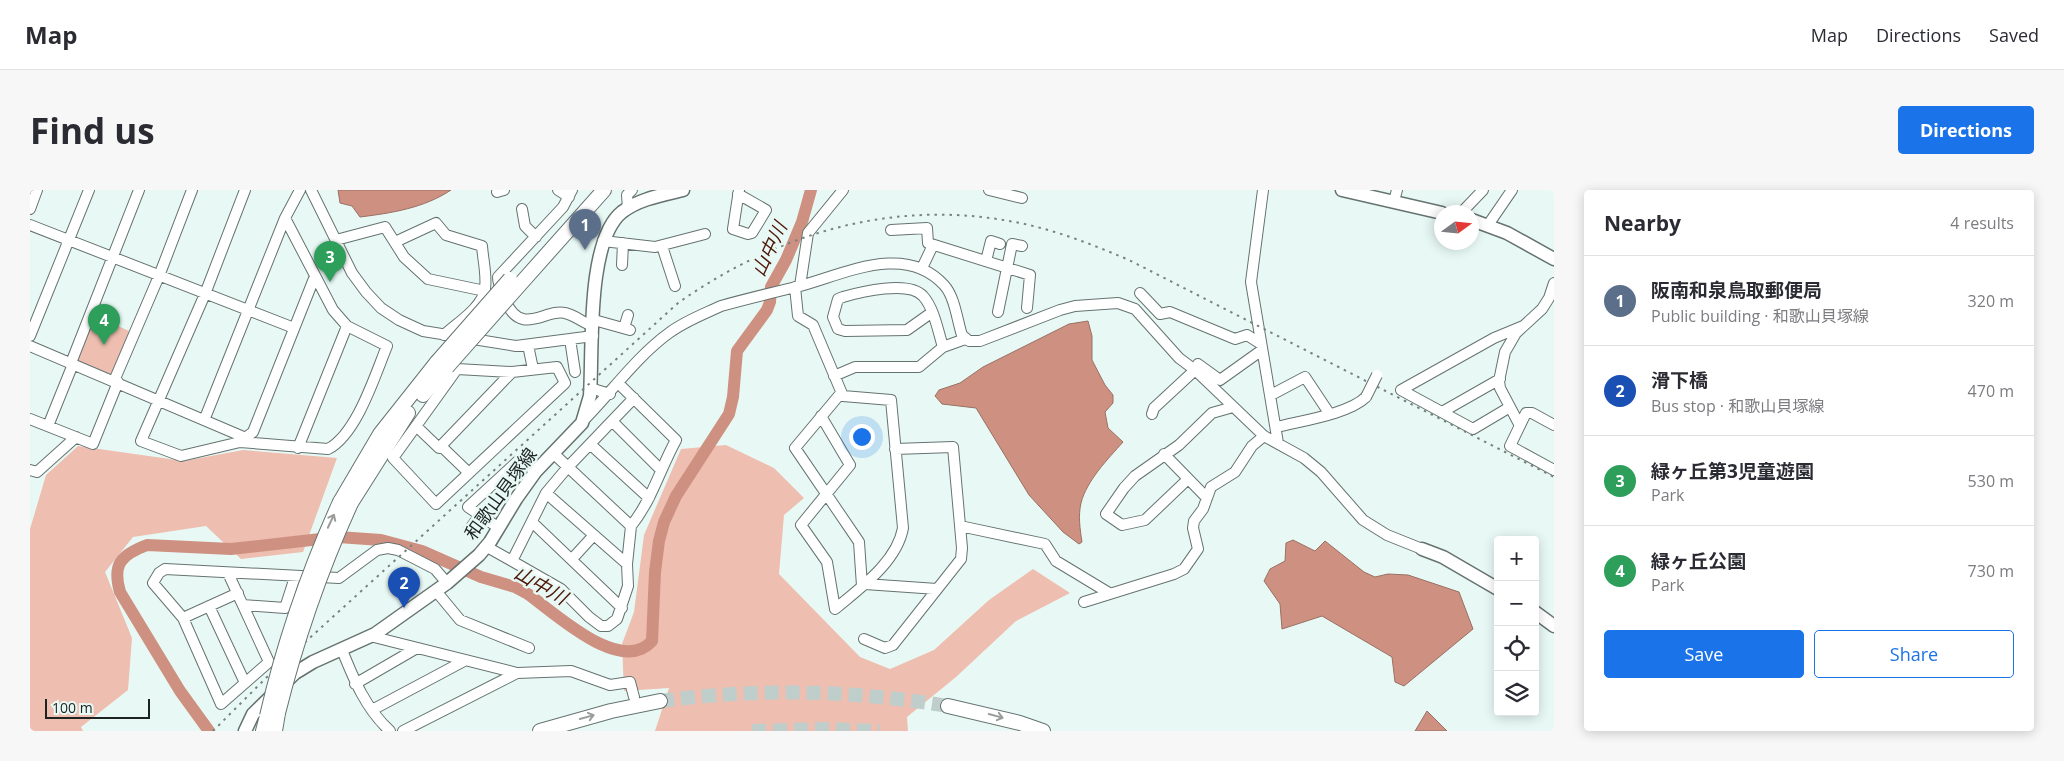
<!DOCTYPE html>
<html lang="en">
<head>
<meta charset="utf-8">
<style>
  :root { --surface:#fff; --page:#f7f7f7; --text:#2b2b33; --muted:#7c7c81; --line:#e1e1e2; --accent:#1a73e8 }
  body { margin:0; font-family:"Open Sans","Noto Sans JP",sans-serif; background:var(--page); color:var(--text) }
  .controls { position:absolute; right:15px; bottom:15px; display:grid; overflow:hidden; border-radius:5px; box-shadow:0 2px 12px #0003 }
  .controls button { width:45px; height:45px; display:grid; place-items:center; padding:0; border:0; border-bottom:1px solid var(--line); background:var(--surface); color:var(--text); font:25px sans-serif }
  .compass { position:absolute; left:1404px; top:15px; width:45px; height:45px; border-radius:50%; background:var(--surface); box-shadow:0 2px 12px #0003; rotate:75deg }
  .scale { position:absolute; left:15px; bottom:12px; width:105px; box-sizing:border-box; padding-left:5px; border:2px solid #1d2321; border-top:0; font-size:14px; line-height:18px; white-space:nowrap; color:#1d2321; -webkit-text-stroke:4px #e8f9f5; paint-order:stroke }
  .you { position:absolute; left:831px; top:246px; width:18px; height:18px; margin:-12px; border:4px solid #fff; border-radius:50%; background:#1a73e8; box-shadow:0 0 0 8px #1a73e833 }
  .badge { display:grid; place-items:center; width:32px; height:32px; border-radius:50%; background:var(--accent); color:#fff; font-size:16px; font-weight:700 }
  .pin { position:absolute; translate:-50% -41px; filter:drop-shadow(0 1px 2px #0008) }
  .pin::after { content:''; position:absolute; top:26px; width:18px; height:15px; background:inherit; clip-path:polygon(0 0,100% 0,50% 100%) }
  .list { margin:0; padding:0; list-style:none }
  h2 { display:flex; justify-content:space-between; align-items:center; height:65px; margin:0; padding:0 20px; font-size:21px }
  h2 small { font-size:16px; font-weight:400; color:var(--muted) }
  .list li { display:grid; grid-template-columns:32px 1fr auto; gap:15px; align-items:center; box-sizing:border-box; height:90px; padding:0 20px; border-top:1px solid var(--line) }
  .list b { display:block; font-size:19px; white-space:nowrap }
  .list p { margin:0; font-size:16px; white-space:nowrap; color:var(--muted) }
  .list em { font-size:16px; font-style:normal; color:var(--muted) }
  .actions { display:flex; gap:10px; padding:15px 20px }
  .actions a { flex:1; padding:11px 0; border:1px solid var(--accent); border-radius:5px; text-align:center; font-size:18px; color:var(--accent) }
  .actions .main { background:var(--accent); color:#fff }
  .icon { flex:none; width:28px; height:28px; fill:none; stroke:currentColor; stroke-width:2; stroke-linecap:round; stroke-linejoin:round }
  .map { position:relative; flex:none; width:1524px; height:541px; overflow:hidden; border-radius:5px }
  header { display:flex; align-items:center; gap:30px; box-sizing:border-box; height:70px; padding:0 25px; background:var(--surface); border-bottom:1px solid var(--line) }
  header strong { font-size:24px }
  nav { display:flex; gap:28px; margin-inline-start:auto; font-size:18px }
  .intro { display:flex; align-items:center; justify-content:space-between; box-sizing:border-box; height:120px; padding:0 30px }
  h1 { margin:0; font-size:35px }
  .button { padding:12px 22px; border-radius:5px; background:var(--accent); color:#fff; font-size:18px; font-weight:700 }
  main { display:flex; gap:30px; padding:0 30px }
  aside { flex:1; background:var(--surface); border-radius:5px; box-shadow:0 2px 12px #0003 }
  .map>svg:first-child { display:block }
  .green { fill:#eebeb0 }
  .water { fill:#ce9181; stroke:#997064 }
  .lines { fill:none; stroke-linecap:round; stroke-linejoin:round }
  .river { stroke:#ce9181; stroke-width:12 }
  .highway-tunnel { stroke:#bfcecb; stroke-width:14; stroke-dasharray:14 7; stroke-linecap:butt }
  .minor-casing { stroke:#657370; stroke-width:12 }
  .major-casing { stroke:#657370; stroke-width:15 }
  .highway-casing { stroke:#657370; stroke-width:16 }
  .minor { stroke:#fff; stroke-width:10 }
  .major { stroke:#fff; stroke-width:12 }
  .highway { stroke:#fff; stroke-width:14 }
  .rail { stroke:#77827f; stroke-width:2; stroke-dasharray:2.5 5; stroke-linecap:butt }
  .minor-bridge-casing { stroke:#657370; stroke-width:12; stroke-linecap:butt }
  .highway-bridge-casing { stroke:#657370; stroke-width:16; stroke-linecap:butt }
  .minor-bridge { stroke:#fff; stroke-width:10 }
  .highway-bridge { stroke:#fff; stroke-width:14 }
  .oneway { stroke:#999c9b }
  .labels { text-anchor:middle; stroke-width:5; stroke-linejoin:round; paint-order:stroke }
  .street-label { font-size:18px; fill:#1d2321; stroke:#e8f9f5 }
  .water-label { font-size:19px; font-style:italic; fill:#4d1607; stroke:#e8f9f5 }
</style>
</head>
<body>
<header>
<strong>Map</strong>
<nav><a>Map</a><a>Directions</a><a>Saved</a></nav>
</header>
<div class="intro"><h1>Find us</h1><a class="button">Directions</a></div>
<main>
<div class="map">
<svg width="1524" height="541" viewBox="0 0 1524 541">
  <rect width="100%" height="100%" fill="#e8f9f5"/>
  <path class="green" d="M66 126 99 141 84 183 80 184 49 172 47 168Z
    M696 255 744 278 774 308 754 325 749 384 830 467 860 479 904 460 959 410 1003 379 1040 403 986 431 926 487 877 527 878 541H625L639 498 594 501 592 454 604 422 614 345 651 259Z
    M48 256 154 271 213 260 307 268 273 362 211 369 176 336 103 347 75 382 102 448 98 500 51 537 53 541H0V339L16 285Z"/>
  <path class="water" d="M308 0H421C394 18 362 23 330 27L322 16 310 13Z
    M1058 131 1062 146V170L1075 195 1083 205V213L1075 222 1078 238 1093 252C1078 269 1057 290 1051 313 1048 326 1050 339 1052 352L1049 354 1033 342 999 305 946 218 912 214 905 206 909 200 930 193 953 177 1039 134Z
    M1263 350 1285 361 1295 351 1334 382 1345 387 1358 384 1378 385 1429 402 1443 439 1374 496 1365 492 1362 467 1292 426 1252 439 1250 414 1234 391 1240 379 1255 371 1256 353Z
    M1397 521 1417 541H1385Z"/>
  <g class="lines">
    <path class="river" d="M179 541 150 501 90 402C82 374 91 365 117 355L201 359 308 347 351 350 392 361 451 387 485 397 498 404C525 423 591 486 622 451L625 382 629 351 634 332 646 306 699 224 703 207 707 161 737 120 740 112 741 97 756 70 772 32 781 0"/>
    <path class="highway-tunnel" d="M630 511C729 498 819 500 918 516
      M722 541 794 539 850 541"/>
    <g class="minor-casing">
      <path id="minor" d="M215 0 175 104 111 251 151 266 210 252 298 259C327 244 345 185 357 156L317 136 303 120 255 28
        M281 0 322 83 336 102 351 118 369 130 393 141 486 156 563 146
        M528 0 539 7
        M542 0 533 17 468 87C468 96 473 104 476 112 492 147 516 118 535 123 545 125 553 133 563 136
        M959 0 992 8
        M1233 0 1221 92 1248 253
        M467 2 474 0
        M708 4 736 20 722 43 718 44 703 39 709 0
        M1364 11 1367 0
        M598 18 597 5 602 0
        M0 19 7 0
        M492 19 495 36 506 47
        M1432 22 1453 0
        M0 35 264 138
        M1458 35 1482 0
        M861 40 897 38 898 53 1000 85 997 118
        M306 50 355 37 374 67 398 89 455 101
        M573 51 625 57 675 44
        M365 52 406 33 416 45 452 56C453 70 457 85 455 99 453 117 427 133 414 145
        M632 56 645 96
        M956 71 961 51 970 54
        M592 75 593 53
        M892 78 903 55
        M770 96 778 43 813 0
        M765 97 768 126 783 135 813 206 861 210 873 338C867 372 830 398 805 419L797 372 771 335 820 275 791 226
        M1110 103 1130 124 1140 122 1205 149 1217 145 1231 154
        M968 122 982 54 992 56
        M901 123 877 140 815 141 808 139 803 127 808 109 813 107C830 102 879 90 893 106 904 118 908 141 913 157
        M564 130 600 140
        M594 138 598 125
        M0 146 59 0
        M540 149 545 182
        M498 155 503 179
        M0 156 216 248
        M41 173 109 0
        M1168 174 1190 190 1232 160
        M527 177 535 193 406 314 363 268 427 179 482 182Z
        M804 186 825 177H889L913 157 935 149
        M84 191 129 86 162 0
        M589 194 646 250C630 279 622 310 601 336
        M560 198 580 204
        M811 203 765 258 829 352 832 396
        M1241 205 1275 187 1299 223
        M1480 217 1443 239 1371 200 1464 148 1493 136
        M1412 222 1470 189
        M1122 224 1124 218 1165 180
        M175 228 255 28 270 0
        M0 229 63 254 88 192
        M582 231 630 279
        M552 232C580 204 607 166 639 143 655 131 674 124 691 116 716 109 741 103 766 97 811 86 874 51 914 95 925 107 927 130 932 145L939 151H950L1030 120 1045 116 1088 113 1105 119 1149 168 1165 180 1234 246 1274 268 1291 282 1333 330 1357 345 1392 359
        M1489 234 1470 198 1469 191 1475 162 1486 143 1512 119 1519 108 1524 93
        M1524 235 1502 223H1496L1480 256 1524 280
        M18 236 43 174
        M386 236 409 258 482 182
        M1247 237C1270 231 1319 224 1336 207
        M210 252 223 242 285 86
        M560 254 619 308
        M411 256 439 283
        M268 258 317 136
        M523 263 601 336 597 374 598 396 587 429 578 436H571L559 427 531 399 482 371 516 303 537 278 604 208
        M1134 264 1177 308
        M0 280 7 282 46 247
        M1158 289 1115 330 1092 335 1076 324 1094 298 1105 286 1149 255 1182 223 1203 217
        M516 303 597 374
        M502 332 592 418
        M930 336 1015 354 1026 371 1079 403
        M469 338 438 317 489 270 506 281
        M439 340 450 325
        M457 357 482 371
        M542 369 563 346
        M198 383 239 472 191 514 153 428 123 393 129 383 135 379 309 388 347 360 358 358 368 360 405 379 417 393
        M835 394 907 399
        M406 401 430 430 499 458
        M1054 412 1144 384 1154 379 1168 359 1163 338 1164 331 1173 319 1181 297 1205 282 1222 256 1234 246
        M213 415 255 418 265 387
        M179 416 215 493
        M153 428 208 403
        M340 446 487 483 541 481 580 495 600 492 604 507
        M834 449 855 458 863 455 931 369 932 358 923 257 865 259
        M312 460C324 490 336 519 360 541
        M325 494 387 458
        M342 520 434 471
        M373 541 487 483"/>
    </g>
    <g class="major-casing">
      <path id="major" d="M1312 0 1412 23
        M1442 30 1477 43 1524 69
        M1392 359 1413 367 1468 399
        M1505 422 1524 436
        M215 541 223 524 265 483 283 472 345 444 417 393 449 365 460 352 486 309 506 281 552 233 560 206C563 161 556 51 592 22 609 9 632 5 653 0"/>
    </g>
    <g class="highway-casing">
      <path id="highway" d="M485 100 574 0
        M393 205 417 177
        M310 312 350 244 407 172
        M321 313 378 223
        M918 516 990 533 1013 541
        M233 541 237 526
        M245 541 248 523
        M510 541 581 521 630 511"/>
    </g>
    <use href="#minor" class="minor"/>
    <use href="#major" class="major"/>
    <use href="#highway" class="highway"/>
    <path class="rail" d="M183 541 239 485 648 113C752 40 872 6 999 35 1033 43 1066 56 1099 70L1524 287"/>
    <g class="minor-bridge-casing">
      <path id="minor-bridge" d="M1336 207 1347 185"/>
    </g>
    <g class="highway-bridge-casing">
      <path id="highway-bridge" d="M407 172 480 89
        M417 177 485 100
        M248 523C266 451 290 381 321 313
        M237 526C254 453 279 380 310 312"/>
    </g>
    <use href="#minor-bridge" class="minor-bridge"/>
    <use href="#highway-bridge" class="highway-bridge"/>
  </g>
  <defs><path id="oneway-shaft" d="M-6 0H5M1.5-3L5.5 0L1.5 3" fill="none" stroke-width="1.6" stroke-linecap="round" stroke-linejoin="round" transform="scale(1.25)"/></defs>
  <g class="oneway">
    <use href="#oneway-shaft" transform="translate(301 331) rotate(-65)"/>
    <use href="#oneway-shaft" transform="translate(966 526) rotate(15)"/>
    <use href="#oneway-shaft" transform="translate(557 527) rotate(-15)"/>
  </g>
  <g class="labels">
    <g class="street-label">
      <text transform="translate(471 304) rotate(-54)" y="6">和歌山貝塚線</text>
    </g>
    <g class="water-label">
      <text transform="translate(739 59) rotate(-65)" y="7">山中川</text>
      <text transform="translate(511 395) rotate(30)" y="7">山中川</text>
    </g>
  </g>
</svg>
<div class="controls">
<button>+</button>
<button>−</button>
<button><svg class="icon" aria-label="locate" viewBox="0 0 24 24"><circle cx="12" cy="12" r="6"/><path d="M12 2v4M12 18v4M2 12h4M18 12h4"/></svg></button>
<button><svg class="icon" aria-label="layers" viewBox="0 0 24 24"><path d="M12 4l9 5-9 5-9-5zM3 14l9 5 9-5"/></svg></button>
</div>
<svg class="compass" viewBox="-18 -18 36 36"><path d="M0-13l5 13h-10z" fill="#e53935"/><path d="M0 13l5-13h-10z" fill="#7c7c81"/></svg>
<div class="scale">100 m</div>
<div class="you"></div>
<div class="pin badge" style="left:555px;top:60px;background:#5c6f8a">1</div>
<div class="pin badge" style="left:374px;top:418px;background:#1a4fb4">2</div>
<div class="pin badge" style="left:300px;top:92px;background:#2e9e5b">3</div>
<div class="pin badge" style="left:74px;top:155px;background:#2e9e5b">4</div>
</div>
<aside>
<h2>Nearby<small>4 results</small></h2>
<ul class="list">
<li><span class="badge" style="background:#5c6f8a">1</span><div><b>阪南和泉鳥取郵便局</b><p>Public building · 和歌山貝塚線</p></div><em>320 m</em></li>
<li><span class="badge" style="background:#1a4fb4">2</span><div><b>滑下橋</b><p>Bus stop · 和歌山貝塚線</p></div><em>470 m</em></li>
<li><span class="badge" style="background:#2e9e5b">3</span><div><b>緑ヶ丘第3児童遊園</b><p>Park</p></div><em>530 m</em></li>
<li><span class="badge" style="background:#2e9e5b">4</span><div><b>緑ヶ丘公園</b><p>Park</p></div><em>730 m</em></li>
</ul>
<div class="actions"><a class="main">Save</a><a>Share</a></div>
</aside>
</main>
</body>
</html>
